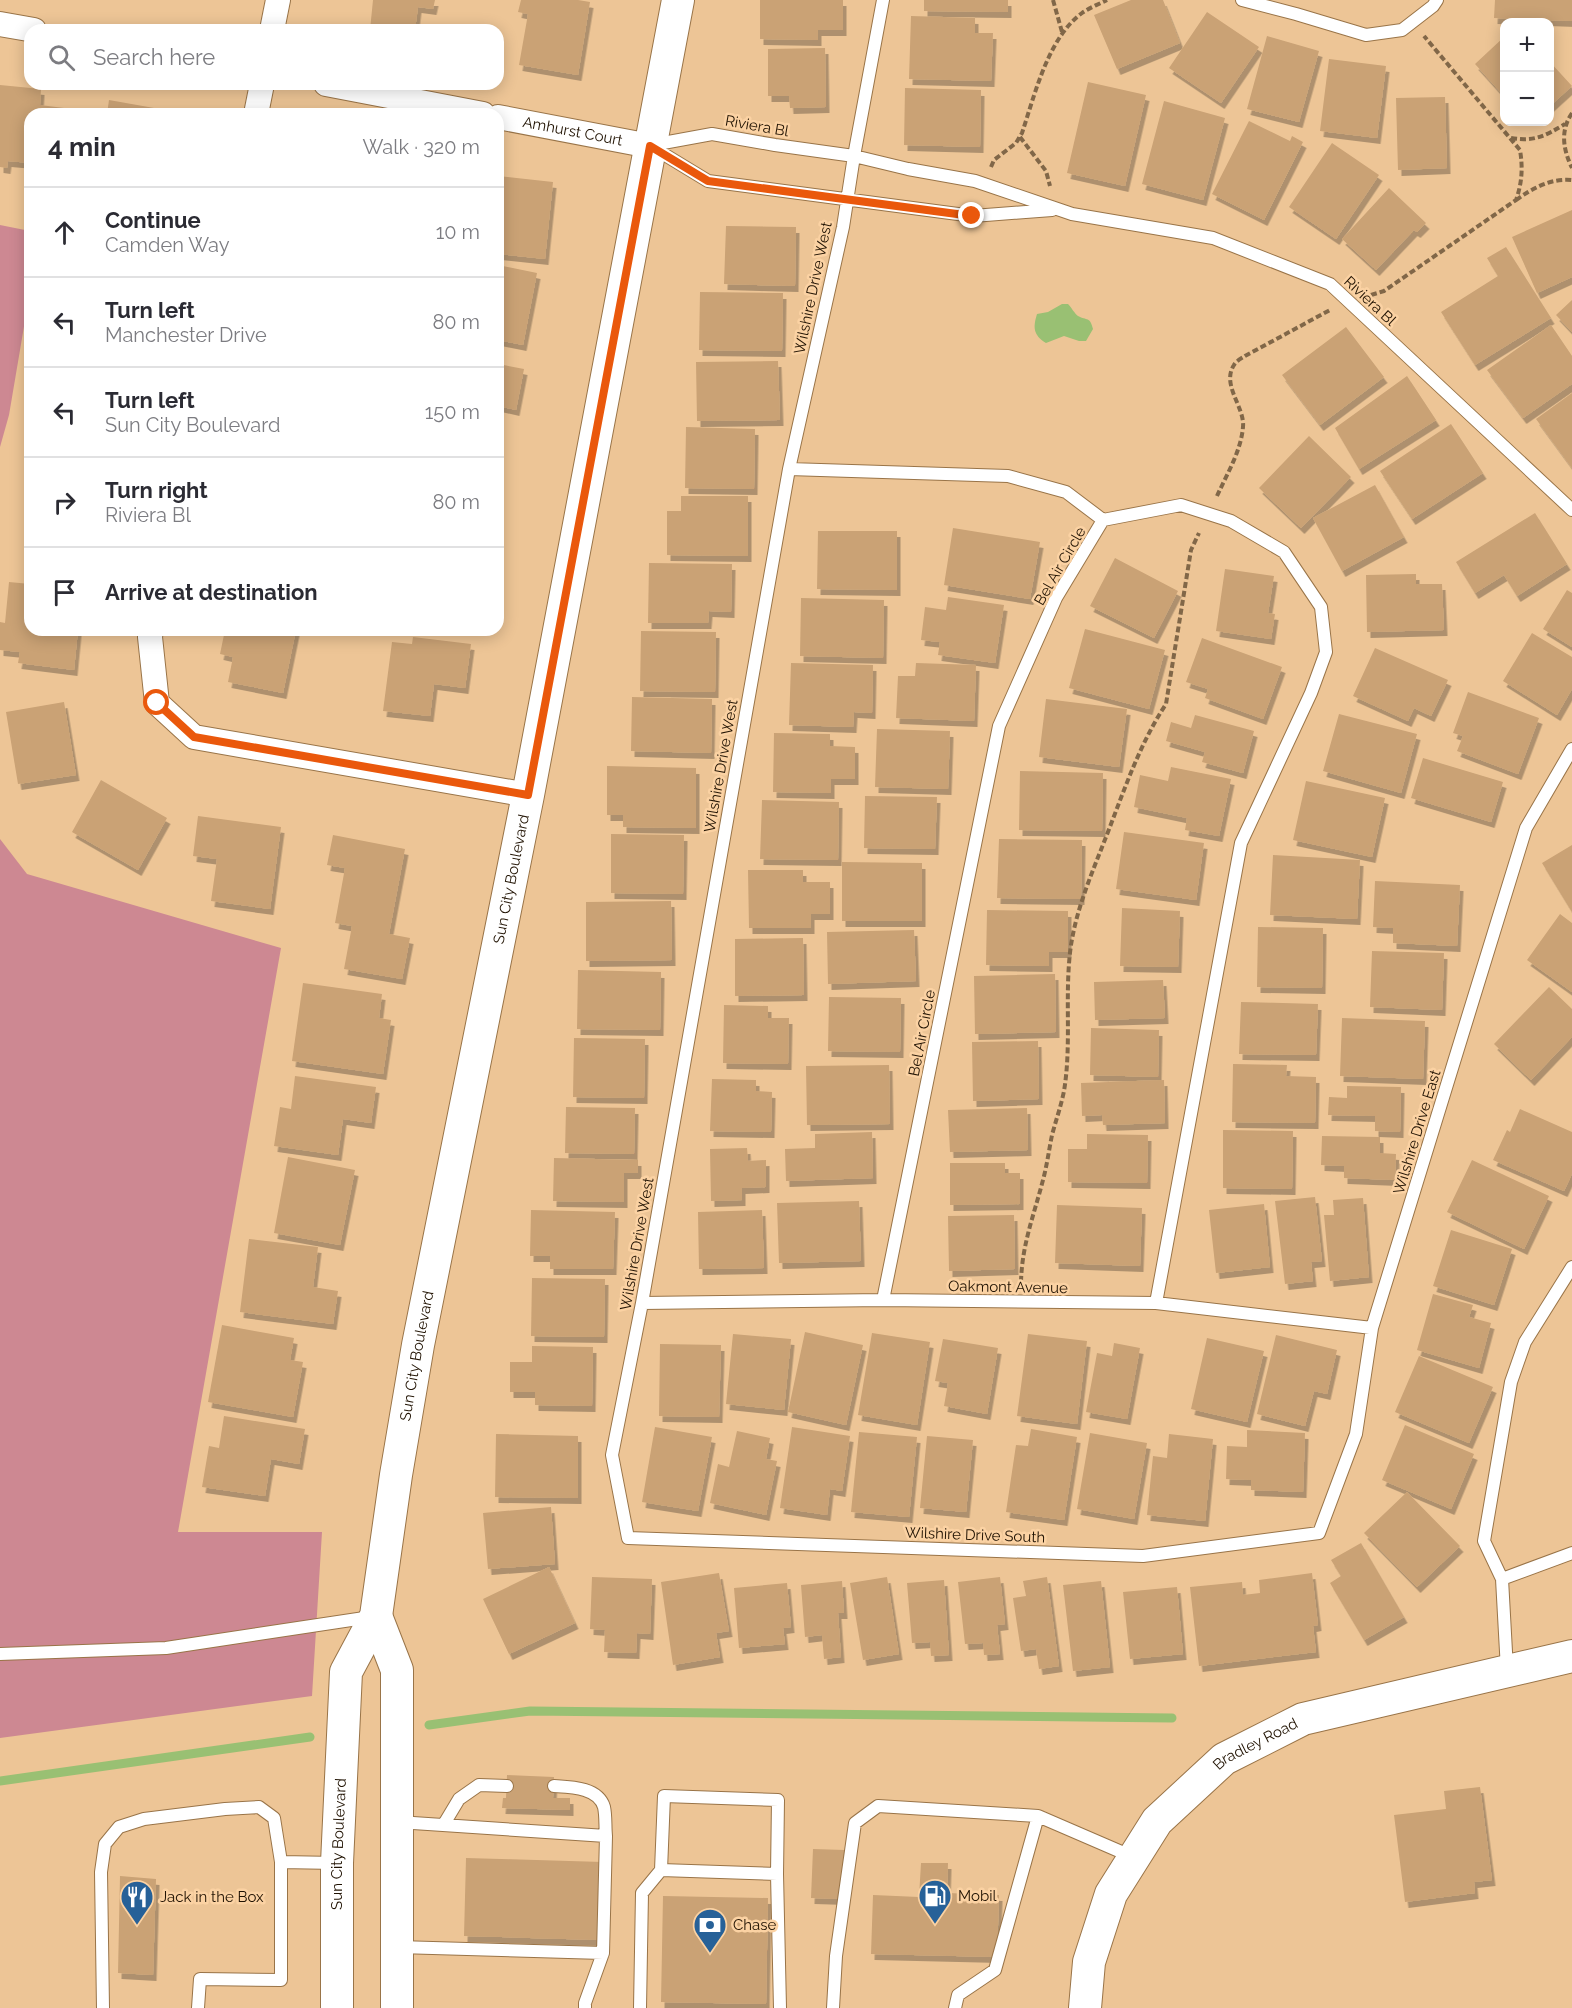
<!DOCTYPE html>
<html lang="en">
<head>
<meta charset="utf-8">
<style>
  :root { --surface:#fff; --page:#f7f7f7; --text:#2b2b33; --muted:#7c7c81; --line:#e1e1e2 }
  body { margin:0; font-family:Raleway,sans-serif; background:var(--page); color:var(--text) }
  .controls { position:absolute; right:18px; top:18px; display:grid; overflow:hidden; border-radius:12px; box-shadow:0 3px 15px #0003 }
  .controls button { width:54px; height:54px; display:grid; place-items:center; padding:0; border:0; border-bottom:2px solid var(--line); background:var(--surface); color:var(--text); font:30px sans-serif }
  .stop { position:absolute; width:18px; height:18px; margin:-14px; border:4px solid #ea580c; border-radius:50%; background:#fff }
  .stop.end { background:#ea580c; border-color:#fff; box-shadow:0 2px 6px #0008 }
  .list { margin:0; padding:0; list-style:none }
  h2 { display:flex; justify-content:space-between; align-items:center; height:78px; margin:0; padding:0 24px; font-size:26px }
  h2 small { font-size:20px; font-weight:400; color:var(--muted) }
  .list li { display:grid; grid-template-columns:39px 1fr auto; gap:18px; align-items:center; box-sizing:border-box; height:90px; padding:0 24px; border-top:2px solid var(--line) }
  .list b { display:block; font-size:22px; white-space:nowrap }
  .list p { margin:0; font-size:20px; white-space:nowrap; color:var(--muted) }
  .list em { font-size:20px; font-style:normal; color:var(--muted) }
  .icon { flex:none; width:33px; height:33px; fill:none; stroke:currentColor; stroke-width:2; stroke-linecap:round; stroke-linejoin:round }
  .map { position:relative; flex:none; width:1572px; height:2008px; overflow:hidden }
  .search { position:absolute; background:var(--surface); box-shadow:0 3px 15px #0003; left:24px; top:24px; width:480px; height:66px; display:flex; align-items:center; gap:15px; box-sizing:border-box; padding:0 21px; border-radius:18px; color:var(--muted); font-size:22px }
  .panel { position:absolute; background:var(--surface); box-shadow:0 3px 15px #0003; left:24px; top:108px; width:480px; height:528px; border-radius:18px }
  .map>svg:first-child { display:block }
  .green { fill:#cd8892 }
  .water { fill:#99c073 }
  .lines { fill:none; stroke-linecap:round; stroke-linejoin:round }
  .stream { stroke:#99c073; stroke-width:9 }
  .building { fill:#caa275; filter:url(#shadow) }
  .service-casing { stroke:#997448; stroke-width:14 }
  .minor-casing { stroke:#997448; stroke-width:26 }
  .tertiary-casing { stroke:#997448; stroke-width:34 }
  .path { stroke:#816748; stroke-width:4; stroke-dasharray:6 3; stroke-linecap:butt }
  .service { stroke:#fff; stroke-width:12 }
  .minor { stroke:#fff; stroke-width:24 }
  .tertiary { stroke:#fff; stroke-width:32 }
  .route { stroke:#ea580c; stroke-width:8 }
  .labels { text-anchor:middle; stroke-width:5; stroke-linejoin:round; paint-order:stroke }
  .street-label { font-size:15px; fill:#201202; stroke:#fbd2a3 }
  .poi-label { font-size:15px; fill:#201202; stroke:#fbd2a3; text-anchor:start }
</style>
</head>
<body>
<div class="map">
<svg width="1572" height="2008" viewBox="0 0 1572 2008">
  <defs>
    <filter id="shadow"><feDropShadow dx="3.5" dy="6" stdDeviation="0" flood-color="#0004"/></filter>
  </defs>
  <rect width="100%" height="100%" fill="#edc596"/>
  <path class="green" d="M0 225 30 231V291L9 415 0 447Z
    M0 839 27 874 281 948 178 1532H322L312 1696 0 1738Z"/>
  <path class="water" d="M1062 304H1068C1071 307 1075 314 1078 316 1087 321 1090 316 1093 329L1086 341H1079L1064 336 1046 343C1033 335 1033 327 1037 314L1048 312Z"/>
  <g class="lines">
    <path class="stream" d="M429 1725 530 1711 1172 1718
      M0 1781 310 1737"/>
  </g>
  <path class="building" d="M373 0H435L433 9 418 7 415 30H370Z
    M521 0H578L590 2 578 75 519 65 528 14 518 12Z
    M760 0H843V30H818V40L760 39Z
    M924 0H1008V12L924 11Z
    M1131 0H1163L1180 43 1117 69 1094 15Z
    M1495 0H1572V21L1494 18Z
    M1207 12 1259 47 1221 103 1169 68Z
    M911 16 975 18V33H993L991 81 909 79Z
    M1267 36 1319 51 1299 122 1247 109Z
    M1504 37V96L1475 64Z
    M825 48 826 107 790 108 789 96H768V49Z
    M1329 59 1386 66 1377 138 1320 131Z
    M1550 62 1572 86 1550 106Z
    M1088 82 1146 95 1125 186 1067 173Z
    M0 85 41 89 40 105 64 108V114H30V163L8 161 7 168 0 167Z
    M905 88 981 90 980 147 904 145Z
    M1445 97 1447 168 1398 170 1396 98Z
    M109 100 154 108 153 114H107Z
    M1164 101 1225 118 1203 200 1142 184Z
    M1249 121 1290 141 1292 136 1303 142 1264 220 1212 194Z
    M1332 143 1379 175 1336 239 1289 207Z
    M498 176 553 182 545 259 498 254Z
    M1389 188 1426 223 1417 232 1414 230 1376 270 1342 239Z
    M1572 210V277L1537 293 1512 237Z
    M726 226 796 227 795 286 724 284Z
    M1506 247 1551 318 1475 365 1441 312 1498 276 1487 258Z
    M498 265 537 273 523 345 498 340Z
    M700 292 783 293 782 351 699 350Z
    M1572 300V332L1556 315Z
    M1551 325 1572 356V384L1523 418 1487 370Z
    M1346 327 1384 377 1320 425 1282 375Z
    M778 361 780 420 697 421 696 362Z
    M498 364 524 369 516 410 498 406Z
    M1407 376 1436 420 1359 469 1335 428Z
    M1572 393V468L1536 419Z
    M1451 424 1483 473 1412 519 1380 471Z
    M686 427 755 429 754 489 685 488Z
    M1309 436 1351 477 1301 528 1259 488Z
    M1375 485 1404 537 1342 571 1313 518Z
    M681 496H748V556L667 555V511H681Z
    M28 510H30V554L24 553Z
    M1535 513 1567 564 1517 596 1504 575 1475 593 1456 562Z
    M953 528 1040 542 1030 599 944 585Z
    M818 531H897V590L817 589Z
    M1115 558 1178 591 1154 638 1090 606Z
    M649 563 732 564 731 612 709 611 708 623H648Z
    M1225 569 1274 576 1268 613 1275 614 1271 639 1216 631Z
    M1416 574V584H1442L1444 630 1367 632 1366 575Z
    M9 582 30 584V630H78L74 670 18 663 20 652 0 650V622L5 623Z
    M1567 590 1572 593V647L1543 629Z
    M948 597 1004 605 995 663 938 655 940 642 921 640 925 607 946 610Z
    M801 598 884 600 883 658 800 656Z
    M1085 629 1165 650 1149 709 1069 688Z
    M225 630H296L283 693 228 682 233 657 220 654Z
    M641 631 716 632 715 692 640 691Z
    M1532 633 1572 657V689L1557 715 1503 681Z
    M413 637 471 644 465 688 434 684 430 716 383 711 392 642 412 644Z
    M1202 638 1282 667 1263 719 1205 698 1208 689 1186 682Z
    M1375 648 1448 680 1431 716 1414 708 1408 721 1353 696Z
    M791 663 873 665 872 713 854 712 853 727 789 725Z
    M916 663 976 665 974 721 896 718 898 676H915Z
    M1468 692 1539 718 1518 774 1457 751 1463 736 1453 733Z
    M632 697 712 699 711 753 631 751Z
    M1046 699 1127 709 1119 767 1039 757Z
    M64 702 76 775 18 784 6 712Z
    M1339 714 1417 734 1401 793 1323 771Z
    M1195 715 1254 731 1243 773 1202 762 1205 752 1166 741 1171 722 1191 728Z
    M877 729 950 731 948 789 875 787Z
    M774 733 830 734V746L855 747V779H831V793L773 792Z
    M1423 758 1503 782 1491 822 1411 798Z
    M607 766 696 768V828L623 827V815H607Z
    M1171 767 1231 779 1219 836 1185 830 1187 818 1134 807 1140 775 1168 781Z
    M1020 771 1103 773 1102 831 1019 830Z
    M101 780 167 818 138 870 72 832Z
    M1306 781 1385 798 1372 857 1293 840Z
    M865 796 937 797 935 849 864 848Z
    M762 800 839 802 838 860 760 859Z
    M198 816 281 827 270 909 211 901 217 859 193 856Z
    M1124 832 1204 843 1196 900 1116 889Z
    M611 834 684 835 683 894 611 893Z
    M333 835 405 849 389 934 410 938 402 979 344 969 352 926 335 923 345 868 327 865Z
    M999 839 1082 840 1081 899 997 898Z
    M1572 845V912L1542 863Z
    M1273 855 1360 860 1357 919 1270 915Z
    M842 862 922 863V921H842Z
    M748 870H803V882H830V914H811V928H749Z
    M1375 881 1460 885 1457 946 1393 943V928L1373 927Z
    M671 901 672 960 586 961V902Z
    M1122 908 1180 911 1178 967 1120 966Z
    M987 910 1068 911V952H1049V966L986 965Z
    M1560 914 1572 923V992L1527 960Z
    M1258 927 1323 928 1322 988 1257 987Z
    M914 930 916 981 828 984 827 932Z
    M803 938 804 995 735 996V939Z
    M1372 951 1444 953 1442 1010 1370 1007Z
    M578 970 661 972 660 1030 577 1029Z
    M1055 974 1056 1032 975 1034 974 976Z
    M1163 980 1165 1018 1095 1020 1094 982Z
    M303 983 382 994 379 1018 391 1020 383 1074 292 1061Z
    M1549 987 1572 1009V1037L1531 1080 1494 1044Z
    M829 997 901 998 900 1052 828 1051Z
    M1241 1002 1318 1004 1316 1055 1239 1054Z
    M724 1005 768 1006V1018H789L788 1064 723 1063Z
    M1342 1018 1425 1021 1423 1079 1340 1076Z
    M1091 1028 1159 1030 1158 1077 1090 1075Z
    M574 1038 645 1039 644 1098 573 1097Z
    M1038 1041 1039 1099 973 1101 972 1042Z
    M1233 1064 1287 1065 1286 1076 1316 1077 1315 1123 1232 1122Z
    M889 1065 890 1124 807 1125 806 1066Z
    M295 1076 376 1087 371 1123 343 1119 338 1155 274 1146 280 1107 291 1109Z
    M712 1079 756 1080V1091L772 1092 771 1132 710 1131Z
    M1164 1080 1165 1123 1103 1125 1102 1115 1082 1116 1081 1083Z
    M1347 1086 1401 1087 1400 1132 1375 1131V1116L1328 1115 1329 1097 1347 1098Z
    M566 1107 635 1108 634 1154 565 1153Z
    M1027 1108 1028 1150 950 1152 948 1110Z
    M1520 1109 1572 1132V1174L1564 1191 1493 1160 1507 1130 1510 1132Z
    M1223 1130 1293 1131 1292 1189 1223 1188Z
    M872 1132 873 1178 786 1181 785 1149 815 1148V1134Z
    M1087 1134 1148 1135 1147 1183 1068 1182V1149H1087Z
    M1322 1136 1380 1137V1153L1396 1154 1395 1180 1344 1178V1166L1321 1165Z
    M747 1148 748 1161 766 1160V1187L742 1188V1200L711 1201 710 1149Z
    M288 1157 355 1170 340 1245 274 1233Z
    M554 1158 638 1160V1173H624V1202L553 1201Z
    M1472 1160 1549 1196 1524 1249 1447 1212Z
    M950 1163H1005V1173H1020V1204L950 1205Z
    M1315 1197 1322 1261 1311 1262 1313 1281 1285 1284 1275 1201Z
    M1363 1198 1369 1277 1330 1281 1324 1215H1334L1333 1200Z
    M859 1201 861 1261 779 1263 777 1203Z
    M1264 1204 1270 1267 1216 1273 1209 1210Z
    M1057 1205 1142 1208 1140 1266 1055 1263Z
    M531 1210 615 1212 613 1269H550V1256H530Z
    M762 1210 764 1268 699 1269 698 1212Z
    M1014 1215 1015 1269 949 1271 948 1216Z
    M1451 1230 1512 1249 1494 1305 1433 1286Z
    M249 1239 318 1247 313 1287 338 1291 333 1324 240 1312Z
    M532 1278 605 1279 604 1337 531 1336Z
    M1433 1294 1473 1305 1469 1317 1491 1323 1479 1368 1417 1350Z
    M222 1325 294 1338 290 1360 303 1362 293 1417 208 1402Z
    M805 1332 863 1345 846 1425 788 1412Z
    M872 1333 930 1342 917 1425 858 1415Z
    M733 1334 791 1339 784 1410 726 1404Z
    M1028 1334 1087 1341 1077 1424 1017 1416Z
    M1276 1335 1337 1350 1327 1394 1314 1391 1305 1426 1257 1414Z
    M1207 1338 1264 1351 1247 1422 1191 1409Z
    M943 1339 998 1348 987 1414 944 1406 948 1383 935 1381Z
    M1114 1343 1140 1348 1127 1419 1086 1412 1097 1353 1112 1356Z
    M660 1344 721 1345 719 1417 659 1416Z
    M532 1346 593 1347 592 1406 535 1405V1392H510V1362H532Z
    M1419 1356 1493 1387 1469 1443 1395 1412Z
    M224 1416 305 1429 299 1464 271 1459 265 1496 202 1487 209 1446 219 1448Z
    M1405 1425 1474 1454 1451 1509 1382 1480Z
    M655 1427 712 1437 698 1511 642 1502Z
    M792 1427 850 1436 842 1491 830 1489 827 1515 780 1508Z
    M1031 1429 1077 1437 1064 1520 1006 1512 1016 1445 1028 1446Z
    M1247 1430 1305 1433 1303 1492 1251 1490V1480L1226 1479 1227 1446 1247 1447Z
    M737 1431 770 1438 766 1459 777 1461 766 1515 710 1503 718 1464 729 1467Z
    M859 1432 917 1437 909 1517 851 1512Z
    M1090 1433 1147 1443 1134 1519 1077 1509Z
    M496 1434 578 1436V1498L495 1497Z
    M1169 1434 1213 1439 1205 1521 1147 1515 1153 1456 1167 1458Z
    M927 1436 973 1440 966 1512 920 1508Z
    M1407 1492 1460 1546 1417 1587 1364 1533Z
    M551 1507 555 1564 488 1569 483 1513Z
    M1361 1543 1404 1617 1364 1640 1330 1583 1341 1576 1331 1560Z
    M549 1567 575 1623 509 1654 483 1599Z
    M719 1573 729 1631 716 1633 720 1657 673 1665 661 1582Z
    M1312 1573 1318 1625 1313 1626 1316 1652 1199 1666 1190 1587 1242 1582 1243 1595 1260 1593 1259 1580Z
    M592 1577 652 1579 650 1634 637 1633 636 1653 604 1652 605 1630 590 1629Z
    M887 1577 899 1654 863 1660 850 1583Z
    M1000 1577 1005 1624 997 1625 1000 1654 984 1655 983 1643 965 1644 958 1582Z
    M1047 1577 1059 1666 1039 1669 1036 1649 1021 1651 1013 1598 1026 1596 1023 1581Z
    M944 1580 949 1655 931 1656 930 1642 912 1643 907 1583Z
    M842 1581 844 1613H838L841 1657 824 1659 822 1635 805 1637 801 1585Z
    M1101 1581 1110 1667 1073 1671 1063 1585Z
    M787 1583 791 1627 783 1628 785 1644 739 1648 734 1588Z
    M1177 1587 1183 1654 1130 1659 1123 1592Z
    M507 1775 554 1777 553 1798H570V1810L502 1808 503 1798H506Z
    M1480 1787 1492 1880 1474 1882 1475 1893 1405 1902 1394 1815 1446 1809 1444 1791Z
    M813 1849 845 1850 843 1899 811 1898Z
    M466 1858 603 1862 601 1940 464 1936Z
    M921 1863H948L947 1893 999 1895 997 1957 871 1954 873 1895 919 1897Z
    M120 1876 156 1879 153 1975 118 1973Z
    M663 1896 768 1898 766 2004 661 2002Z"/>
  <g class="lines">
    <g class="service-casing">
      <path id="service" d="M883 0 854 156 843 227 789 469 642 1303 612 1455 628 1538 1143 1556 1319 1533 1356 1434 1372 1328 1526 828 1572 749
        M1242 0 1296 14 1366 35 1402 30 1433 6 1437 0
        M652 145 712 134 775 145 854 156 908 169 975 181 1072 214 1213 238 1330 284 1572 510
        M652 147 708 181 973 216 1052 210
        M789 469 1008 476 1066 492 1103 520
        M883 1300 999 726 1056 598 1103 520 1181 505 1231 521 1284 552 1321 607 1326 652 1311 693 1241 843 1156 1303
        M642 1303 883 1300 1156 1303 1372 1328
        M1502 1579 1572 1553
        M0 1654 166 1648 371 1617
        M1507 1670 1502 1579 1484 1541 1511 1382 1525 1342 1572 1267
        M554 1786C570 1787 598 1787 604 1807 606 1816 605 1826 606 1836
        M398 1822 606 1836 603 1953 585 2003V2008
        M444 1824 459 1799 479 1785 507 1786
        M777 1874 661 1870 664 1796 778 1800 777 1874 780 2008
        M398 1947 603 1953
        M103 2008 101 1872 105 1844 119 1827 144 1819 225 1809 259 1807 274 1818 281 1862
        M198 2008 200 1979 281 1980V1862L336 1863
        M640 2008 642 1893 661 1870
        M833 2008 836 1956 855 1823 878 1806 1038 1816 1133 1857
        M955 2008 958 1995 995 1970 1038 1816"/>
    </g>
    <g class="minor-casing">
      <g id="minor">
        <path d="M0 24 34 30"/>
        <path d="M272 30 278 0"/>
        <path d="M326 84 483 114"/>
        <path d="M256 114 262 84"/>
        <path id="s1" d="M498 117 650 146"/>
        <path d="M151 630 150 637 157 703 194 737 528 795"/>
      </g>
    </g>
    <g class="tertiary-casing">
      <g id="tertiary">
        <path d="M376 1616 397 1670V2008"/>
        <path id="s2" d="M337 2008V1863L346 1672 376 1616 396 1475 418 1345 528 795 678 0"/>
        <path id="s3" d="M1085 2008 1089 1962 1111 1894 1157 1821 1224 1759 1303 1719 1572 1656"/>
      </g>
    </g>
    <path class="path" d="M1053 0 1062 32
      M1572 113C1560 131 1563 149 1572 168
      M1020 137 1046 171 1050 186
      M1511 138C1534 142 1545 136 1565 124
      M991 167 994 160 1016 143 1022 133C1035 94 1048 38 1082 13 1089 8 1099 4 1107 0
      M1516 200C1533 188 1551 178 1572 180
      M1371 295 1384 291 1516 200C1522 183 1523 168 1520 150L1424 36
      M1217 496C1227 474 1241 451 1243 427 1245 407 1221 385 1234 365 1236 361 1242 358 1245 356L1330 310
      M1021 1282C1022 1244 1034 1215 1043 1180 1047 1165 1049 1150 1052 1135 1056 1120 1061 1106 1064 1091 1072 1043 1064 994 1071 945 1077 907 1092 873 1106 837 1124 791 1139 745 1166 704L1191 550 1199 533"/>
    <use href="#service" class="service"/>
    <use href="#minor" class="minor"/>
    <use href="#tertiary" class="tertiary"/>
  </g>
  <g class="lines">
    <path class="route" d="M157 703 194 737 528 795 650 146 708 181 972 216"/>
  </g>
  <defs>
    <g id="fuel-pin" transform="scale(1.725)"><path d="M0 17L-7.5 6A9.5 9.5 0 1 1 7.5 6Z" fill="#276198" stroke="#fbd2a3"/><path d="M-5.5-6h7V0h2V4h1.3V-2.5L3-4.5l.8-.8L6-3V5H2.5V1h-1V6h-7ZM-4.2-4.7v3.2H.2V-4.7Z" fill="#fff"/></g>
    <g id="restaurant-pin" transform="scale(1.725)"><path d="M0 17L-7.5 6A9.5 9.5 0 1 1 7.5 6Z" fill="#276198" stroke="#fbd2a3"/><path d="M-5-6h1v4h1v-4h1v4h1v-4h1v5L-1.5 .5V6h-2V.5L-5-1ZM5-6V6H3V1.5H1.5Q1.5-4 5-6Z" fill="#fff"/></g>
    <g id="bank-pin" transform="scale(1.725)"><path d="M0 17L-7.5 6A9.5 9.5 0 1 1 7.5 6Z" fill="#276198" stroke="#fbd2a3"/><path d="M-6-4H6V4H-6ZM0-2.3a2.3 2.3 0 1 0 0 4.6a2.3 2.3 0 1 0 0-4.6Z" fill="#fff"/></g>
  </defs>
  <g fill-rule="evenodd">
    <use href="#fuel-pin" x="935" y="1896"/>
    <use href="#restaurant-pin" x="137" y="1897"/>
    <use href="#bank-pin" x="710" y="1925"/>
  </g>
  <g class="labels">
    <g class="street-label">
      <text transform="translate(757 126) rotate(10)" y="5">Riviera Bl</text>
      <text dy="5" stroke="none"><textPath href="#s1" startOffset="76">Amhurst Court</textPath></text>
      <text transform="translate(813 288) rotate(-78)" y="5">Wilshire Drive West</text>
      <text transform="translate(1370 301) rotate(43)" y="5">Riviera Bl</text>
      <text transform="translate(1060 566) rotate(-60)" y="5">Bel Air Circle</text>
      <text transform="translate(721 766) rotate(-80)" y="5">Wilshire Drive West</text>
      <text dy="5" stroke="none"><textPath href="#s2" startOffset="1149">Sun City Boulevard</textPath></text>
      <text transform="translate(922 1033) rotate(-79)" y="5">Bel Air Circle</text>
      <text transform="translate(1417 1132) rotate(-73)" y="5">Wilshire Drive East</text>
      <text transform="translate(637 1244) rotate(-80)" y="5">Wilshire Drive West</text>
      <text transform="translate(1008 1287) rotate(1)" y="5">Oakmont Avenue</text>
      <text dy="5" stroke="none"><textPath href="#s2" startOffset="663">Sun City Boulevard</textPath></text>
      <text transform="translate(975 1535) rotate(2)" y="5">Wilshire Drive South</text>
      <text dy="5" stroke="none"><textPath href="#s3" startOffset="330">Bradley Road</textPath></text>
      <text dy="5" stroke="none"><textPath href="#s2" startOffset="164">Sun City Boulevard</textPath></text>
    </g>
    <g class="poi-label">
      <text x="958" y="1901">Mobil</text>
      <text x="160" y="1902">Jack in the Box</text>
      <text x="733" y="1930">Chase</text>
    </g>
  </g>
</svg>
<div class="controls">
<button>+</button>
<button>−</button>
</div>
<div class="stop" style="left:157px;top:703px"></div>
<div class="stop end" style="left:972px;top:216px"></div>
<div class="search"><svg class="icon" aria-label="search" viewBox="0 0 24 24"><circle cx="10" cy="10" r="6"/><path d="M15 15l6 6"/></svg>Search here</div>
<section class="panel">
<h2>4 min<small>Walk · 320 m</small></h2>
<ul class="list">
<li><svg class="icon" aria-label="ahead" viewBox="0 0 24 24"><path d="M12 20V5M6 11l6-6 6 6"/></svg><div><b>Continue</b><p>Camden Way</p></div><em>10 m</em></li>
<li><svg class="icon" aria-label="left" viewBox="0 0 24 24"><path d="M17 20v-9H6M10 6l-5 5 5 5"/></svg><div><b>Turn left</b><p>Manchester Drive</p></div><em>80 m</em></li>
<li><svg class="icon" aria-label="left" viewBox="0 0 24 24"><path d="M17 20v-9H6M10 6l-5 5 5 5"/></svg><div><b>Turn left</b><p>Sun City Boulevard</p></div><em>150 m</em></li>
<li><svg class="icon" aria-label="right" viewBox="0 0 24 24"><path d="M7 20v-9h11M14 6l5 5-5 5"/></svg><div><b>Turn right</b><p>Riviera Bl</p></div><em>80 m</em></li>
<li><svg class="icon" aria-label="arrive" viewBox="0 0 24 24"><path d="M6 21V4h12l-3 4 3 4H6"/></svg><div><b>Arrive at destination</b></div></li>
</ul>
</section>
</div>
</body>
</html>
